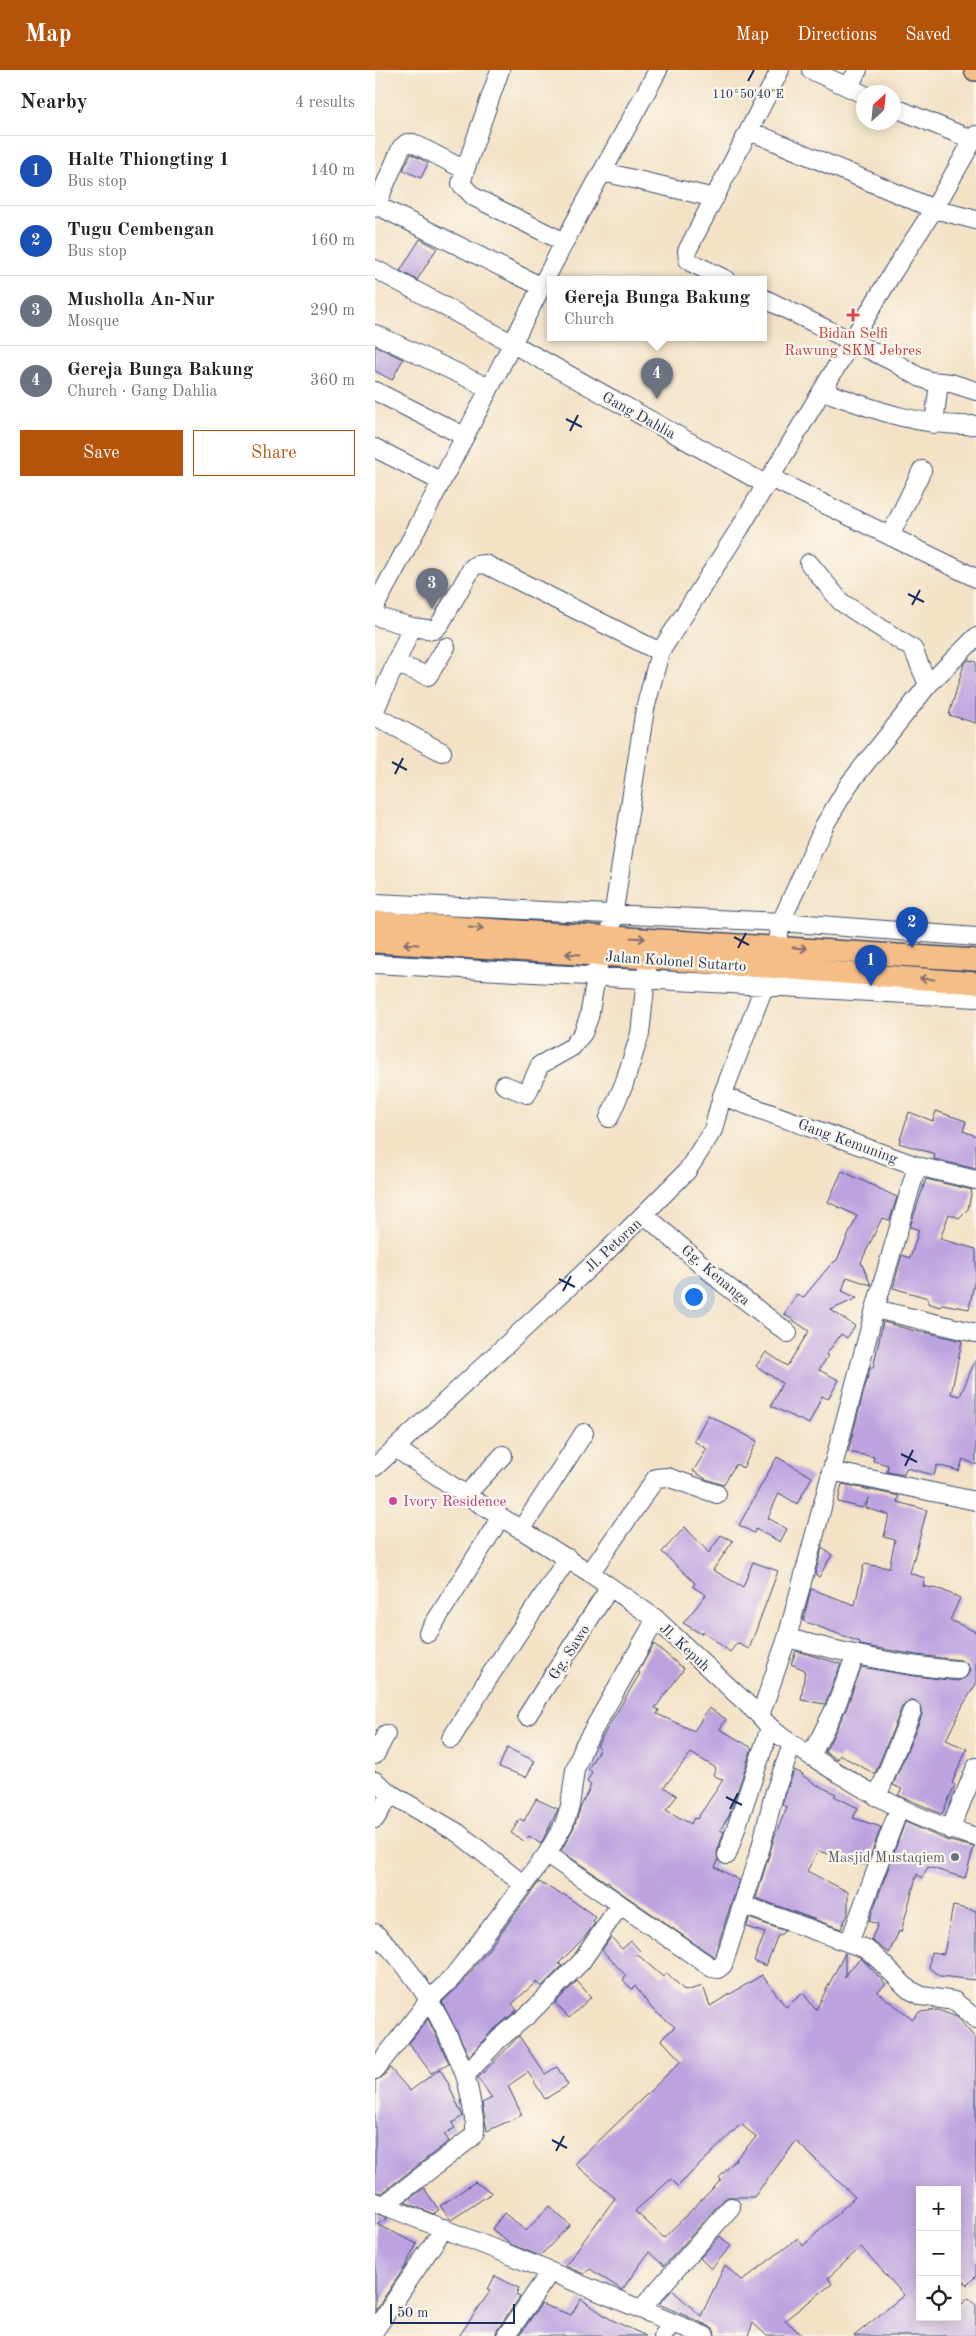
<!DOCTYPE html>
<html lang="en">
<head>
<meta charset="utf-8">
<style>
  :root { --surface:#fff; --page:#f6f6f6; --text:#202124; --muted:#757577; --line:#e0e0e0; --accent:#b45309 }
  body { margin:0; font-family:"Old Standard TT",serif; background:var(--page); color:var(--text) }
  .controls { position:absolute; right:15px; bottom:15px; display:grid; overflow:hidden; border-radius:0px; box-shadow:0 2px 12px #0003 }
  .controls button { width:45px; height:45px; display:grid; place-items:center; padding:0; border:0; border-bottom:1px solid var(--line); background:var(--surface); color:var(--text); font:25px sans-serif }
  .compass { position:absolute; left:481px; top:15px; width:45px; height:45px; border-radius:50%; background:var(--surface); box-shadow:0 2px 12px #0003; rotate:27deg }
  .scale { position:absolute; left:15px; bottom:12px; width:125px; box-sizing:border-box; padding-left:5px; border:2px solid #1b2f5e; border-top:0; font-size:14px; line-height:18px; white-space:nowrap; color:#1b2f5e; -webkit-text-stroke:4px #fbf7ec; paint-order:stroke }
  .you { position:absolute; left:318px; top:1226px; width:18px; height:18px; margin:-12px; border:4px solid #fff; border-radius:50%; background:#1a73e8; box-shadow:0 0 0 8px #1a73e833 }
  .badge { display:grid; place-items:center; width:32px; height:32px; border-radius:50%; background:var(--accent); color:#fff; font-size:16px; font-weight:700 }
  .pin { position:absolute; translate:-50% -41px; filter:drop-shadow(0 1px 2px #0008) }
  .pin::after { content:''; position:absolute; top:26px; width:18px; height:15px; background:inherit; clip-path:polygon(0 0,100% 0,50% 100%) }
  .popup { position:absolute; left:172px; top:206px; width:220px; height:65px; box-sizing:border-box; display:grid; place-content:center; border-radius:0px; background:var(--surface); filter:drop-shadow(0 1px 4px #0005); font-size:16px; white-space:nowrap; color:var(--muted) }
  .popup b { font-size:19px; color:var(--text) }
  .popup::after { content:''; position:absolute; left:50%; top:100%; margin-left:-10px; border:10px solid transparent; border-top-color:var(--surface) }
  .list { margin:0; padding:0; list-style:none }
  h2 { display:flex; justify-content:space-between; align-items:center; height:65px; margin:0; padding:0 20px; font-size:21px }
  h2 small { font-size:16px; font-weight:400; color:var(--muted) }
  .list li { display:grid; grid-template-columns:32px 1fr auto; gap:15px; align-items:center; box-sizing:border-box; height:70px; padding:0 20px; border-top:1px solid var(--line) }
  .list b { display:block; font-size:19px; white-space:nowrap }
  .list p { margin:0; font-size:16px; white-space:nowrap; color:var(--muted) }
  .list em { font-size:16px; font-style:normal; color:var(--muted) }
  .actions { display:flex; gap:10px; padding:15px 20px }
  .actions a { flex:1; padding:11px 0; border:1px solid var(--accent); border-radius:0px; text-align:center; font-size:18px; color:var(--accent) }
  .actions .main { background:var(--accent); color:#fff }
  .icon { flex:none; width:28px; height:28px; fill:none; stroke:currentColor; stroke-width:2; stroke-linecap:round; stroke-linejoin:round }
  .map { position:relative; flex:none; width:601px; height:2266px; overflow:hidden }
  header { display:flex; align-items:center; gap:30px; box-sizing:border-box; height:70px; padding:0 25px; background:var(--accent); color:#fff }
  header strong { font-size:24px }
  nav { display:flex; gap:28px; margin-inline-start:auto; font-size:18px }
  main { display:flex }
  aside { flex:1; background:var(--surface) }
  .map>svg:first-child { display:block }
  .building { fill:#bca3df; fill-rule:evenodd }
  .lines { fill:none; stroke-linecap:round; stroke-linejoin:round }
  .minor-casing { stroke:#3b4a6e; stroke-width:20 }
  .major-casing { stroke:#3b4a6e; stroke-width:24 }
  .minor { stroke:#fff; stroke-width:18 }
  .major { stroke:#f6be87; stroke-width:21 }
  .oneway { stroke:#7e6f70 }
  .ticks { fill:none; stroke:#1b2f5e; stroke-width:2 }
  .health-dot { fill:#e0444e; stroke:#fbf7ec; stroke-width:2 }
  .hotel-dot { fill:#d1479c; stroke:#fbf7ec; stroke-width:2 }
  .worship-dot { fill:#6b7280; stroke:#fbf7ec; stroke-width:2 }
  .labels { text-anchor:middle; stroke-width:4.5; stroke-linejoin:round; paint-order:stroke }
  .health-label { font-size:15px; fill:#be3a42; stroke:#fbf7ec }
  .street-label { font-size:15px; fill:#1b2f5e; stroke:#fbf7ec }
  .hotel-label { font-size:15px; fill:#b23c85; stroke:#fbf7ec; text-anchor:start }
  .worship-label { font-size:15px; fill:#5b616d; stroke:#fbf7ec; text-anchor:end }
  .ticks-label { font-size:12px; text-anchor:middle; fill:#1b2f5e; stroke:#fbf7ec; stroke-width:4.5; stroke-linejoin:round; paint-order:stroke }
</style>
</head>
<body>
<header>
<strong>Map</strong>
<nav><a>Map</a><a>Directions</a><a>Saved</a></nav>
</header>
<main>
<aside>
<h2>Nearby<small>4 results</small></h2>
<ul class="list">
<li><span class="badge" style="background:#1a4fb4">1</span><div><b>Halte Thiongting 1</b><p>Bus stop</p></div><em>140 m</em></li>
<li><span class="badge" style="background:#1a4fb4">2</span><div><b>Tugu Cembengan</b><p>Bus stop</p></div><em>160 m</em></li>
<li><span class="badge" style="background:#6b7280">3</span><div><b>Musholla An-Nur</b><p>Mosque</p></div><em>290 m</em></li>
<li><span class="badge" style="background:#6b7280">4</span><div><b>Gereja Bunga Bakung</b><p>Church · Gang Dahlia</p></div><em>360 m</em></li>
</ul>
<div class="actions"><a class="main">Save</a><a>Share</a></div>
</aside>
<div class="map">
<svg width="601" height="2266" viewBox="0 0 601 2266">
  <rect width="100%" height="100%" fill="#fbf7ec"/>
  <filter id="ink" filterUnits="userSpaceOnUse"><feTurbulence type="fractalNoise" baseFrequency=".02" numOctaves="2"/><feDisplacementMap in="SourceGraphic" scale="10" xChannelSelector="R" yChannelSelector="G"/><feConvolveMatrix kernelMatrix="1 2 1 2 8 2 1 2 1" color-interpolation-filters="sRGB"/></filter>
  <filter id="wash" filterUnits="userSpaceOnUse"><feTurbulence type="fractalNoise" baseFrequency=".0096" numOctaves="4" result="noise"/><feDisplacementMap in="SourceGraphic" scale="20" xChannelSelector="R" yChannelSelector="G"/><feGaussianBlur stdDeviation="1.12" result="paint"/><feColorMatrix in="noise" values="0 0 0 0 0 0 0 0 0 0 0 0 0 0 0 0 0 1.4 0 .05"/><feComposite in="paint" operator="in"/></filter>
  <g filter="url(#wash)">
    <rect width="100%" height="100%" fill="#f3e2c6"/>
    <g id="blocks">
      <path class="building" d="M36 84 53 93 46 108 28 100Z
        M45 169 62 178 42 210 25 201Z
        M0 276 28 289 17 310 0 301Z
        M594 590 601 592V653L574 645 589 594Z
        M561 1041 591 1051 588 1061 601 1066V1099L559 1089 560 1084 524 1073 534 1042 558 1051Z
        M467 1101 522 1127 515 1150 507 1148 486 1192 496 1215 472 1207 467 1221 482 1228 456 1240 480 1256 472 1268 466 1264 451 1285 453 1286 444 1300 464 1310 453 1329 447 1326 434 1354 396 1336 407 1313 381 1296 391 1282 412 1296 434 1261 409 1244 422 1224 428 1228 456 1194 462 1190 482 1146 453 1132Z
        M551 1109 597 1120 593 1139 584 1148 574 1144 565 1169 601 1179V1203L594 1239 567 1234 565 1237 553 1233V1228L518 1218 527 1185 535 1188 544 1160 535 1157Z
        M508 1252 548 1263 549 1262 587 1271 576 1324 585 1326 601 1289V1395L588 1389 584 1401 562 1395 559 1405 531 1398 529 1405 512 1402 513 1395 498 1391 499 1387 473 1382 495 1298H498Z
        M333 1345 382 1371 368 1398 361 1394 348 1415 331 1409 318 1401 332 1379 319 1371Z
        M402 1387 437 1407 422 1434 404 1423 393 1448 412 1459 405 1472 381 1459 379 1463 364 1455Z
        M467 1414 524 1426 522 1432 552 1440 535 1503 550 1508 548 1516 567 1520 585 1528 575 1550 601 1562V1614L588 1635 571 1670 592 1679 577 1713 580 1715 567 1744 523 1725 527 1719 518 1715 547 1645V1639L541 1631H535L527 1637 500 1704 465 1685 463 1689 450 1682 471 1640 486 1597 539 1606 583 1611 592 1606 595 1600 593 1595 585 1590 542 1585 485 1575V1572L428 1551 436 1519 480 1535 489 1494 514 1498 520 1470 509 1467 514 1445 491 1438 494 1428 488 1438 463 1432Z
        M310 1457 334 1483 346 1465 358 1471 338 1500 368 1517 378 1492 403 1501 374 1579 362 1573 355 1582 328 1561 326 1564 308 1553 331 1525 318 1517 320 1513 287 1482Z
        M447 1478 457 1485 444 1507 440 1504Z
        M279 1574 309 1599 280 1638 284 1640 282 1644 319 1661 334 1638 351 1649 345 1659 377 1678 354 1746 345 1760 349 1762 342 1782 343 1791 340 1797 364 1810 339 1887 235 1815 233 1811 231 1812 186 1781 198 1759 206 1736 216 1715 212 1712 217 1702 213 1699 225 1678 222 1676 265 1603 263 1602ZM316 1683 341 1698 338 1705 348 1710 322 1749 319 1748 316 1754 291 1740 302 1726 289 1717Z
        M421 1581 466 1594 450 1634 426 1630 430 1600 416 1594Z
        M132 1678 160 1691 151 1707 124 1697Z
        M419 1700 428 1704 427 1705 442 1715 461 1724 459 1726 483 1738 478 1748 506 1757 492 1795 443 1781 432 1801 473 1822V1843L466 1859 381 1828 400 1765 412 1737 407 1735Z
        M161 1729 183 1739 166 1774 154 1766 149 1771 136 1763 145 1749 149 1751Z
        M530 1752 571 1770 599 1777 590 1808 553 1797 547 1808 542 1804 526 1862 524 1861 514 1883 496 1870 503 1854 494 1851Z
        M164 1812 187 1825 188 1824 221 1847 218 1851 220 1853 209 1868 184 1893 187 1896 166 1917 161 1912 137 1934 142 1940 116 1962 94 1986 67 1932 84 1916 110 1884Z
        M578 1836 601 1841V1910L565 1906 554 1898 556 1882 569 1884Z
        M374 1848 410 1861 402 1867 391 1896 379 1891 390 1863 372 1857Z
        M236 1867 247 1879 256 1871 265 1881 262 1884 288 1907 292 1903 310 1921 328 1916 335 1936 387 1905 411 1937 428 1923 441 1940 470 1883V1907L472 1902 486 1888 511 1914 502 1922 538 1949 544 1942 563 1940 582 1947 601 1969V2206L592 2215 582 2203V2120H545V2247H582V2238L594 2228 601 2235V2266H479L529 2225 486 2177 453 2208 457 2214 410 2250 428 2266H392L378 2253 373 2266H340L339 2260 334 2256 284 2234 297 2220 326 2246 350 2195 367 2211 423 2168 428 2176 480 2127 421 2071 379 2127H353L348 2130 289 2196 274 2182 247 2220 215 2199 209 2204 190 2196 240 2128 200 2094 306 1991 286 1969 300 1957 277 1939 260 1916 257 1919 248 1910 251 1906 227 1880ZM366 2054 381 2067 344 2108 346 2110 289 2168 260 2141 296 2109 303 2116Z
        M202 1911 216 1927 194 1948 180 1933Z
        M53 1949 74 1993 56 2003 34 1973Z
        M144 1966 170 2004 182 1997 193 2015 170 2029 153 2002 133 2016 147 2045 112 2061 107 2033 117 2028 103 2008Z
        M15 1998 35 2021 65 1999 76 2018 75 2019 88 2046 77 2053 80 2058 69 2064 74 2071 7 2123 0 2122V2010L8 2007Z
        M100 2112 117 2123 76 2150 65 2136Z
        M49 2118 64 2140 58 2144 30 2132Z
        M174 2136 195 2155 165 2186 135 2174 117 2159 129 2143 151 2161Z
        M0 2143 13 2148 2 2154 42 2174 29 2198 0 2241Z
        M345 2166 356 2176 336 2199 325 2188Z
        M120 2206 144 2218 141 2225 145 2227 122 2260 120 2266H84L116 2220 113 2219Z
        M206 2229 235 2249 271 2266H144L166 2234 196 2245Z"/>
    </g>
  </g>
  <g filter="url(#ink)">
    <use href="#blocks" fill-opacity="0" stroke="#3b4a6e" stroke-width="1"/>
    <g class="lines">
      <g class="minor-casing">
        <path id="minor" d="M436 0 488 24
          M473 17 483 0
          M518 37 598 70
          M375 61 559 139 601 150
          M90 100 125 0
          M228 102 340 128
          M1 135 167 217
          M0 138 26 78 32 73H38L90 100 86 114 99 127 189 172
          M0 199C132 269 261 343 392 415
          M352 210 317 193 313 190 312 181 405 0
          M388 228 519 292 544 307 555 311 576 313 601 321
          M0 264 114 318
          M0 321 89 366
          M448 321C500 340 544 357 601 355
          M559 354 564 312
          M0 378 65 411
          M396 408 601 508
          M515 466 547 400
          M434 493 466 532 538 579 553 615
          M0 536C66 417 126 294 189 173 219 115 252 58 283 0
          M0 546 37 557 59 560 65 554 97 498 101 495 110 494 285 582
          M22 594 53 606 71 577
          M0 640 37 557
          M0 646 67 682
          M0 833 406 852 601 867
          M235 866 270 639 285 582 365 458 518 202 559 139 601 65
          M402 877 406 852 449 756 474 714 553 615 601 567
          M0 894 601 928
          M129 1015 152 1024 165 995 197 977 208 963 214 947 223 896
          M347 1026 542 1096 601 1110
          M234 1048 249 1014 265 964 272 899
          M270 1145 349 1214 413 1263
          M500 1239 601 1263
          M20 1378 91 1425 215 1503 281 1549 385 1646C400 1665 419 1675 439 1688 490 1721 542 1751 601 1767
          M0 1397 230 1183 312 1101 338 1060 347 1026 389 917 392 897
          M456 1401 601 1431
          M91 1425 128 1385
          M146 1460 209 1363
          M215 1503 281 1408 292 1407 342 1424
          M53 1563 126 1447
          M412 1568C469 1582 525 1597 584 1600
          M152 1646 235 1517
          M385 1646 412 1568 500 1239 542 1096
          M76 1669 114 1607 193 1488
          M0 1685 11 1664
          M436 1686 461 1636 476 1597
          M0 1711 16 1724 83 1763 149 1815
          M502 1727 537 1641
          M0 1749 16 1724
          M575 1760 601 1697
          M172 1784 337 1898 343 1899 348 1895 386 1777 399 1724 417 1675
          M352 1785 395 1658
          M368 1835 491 1879 503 1889 533 1919 547 1926 579 1931 601 1949
          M0 1863C42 1902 69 1951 90 2005 95 2020 97 2038 100 2054V2062L96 2068 9 2135
          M474 1873 524 1739
          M0 2000 55 1929 77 1908 172 1784 189 1754 195 1736 200 1700 209 1676 281 1549
          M90 2006 124 1969 155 1943 206 1892 245 1835
          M0 2132 135 2185 330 2266
          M266 2239 356 2137
          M0 2260 69 2158
          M131 2266 175 2202
          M288 2266 297 2253"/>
      </g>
      <g class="major-casing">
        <path id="major" d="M600 0H601
          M0 852 601 890
          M0 872 272 888 601 913"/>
      </g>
      <use href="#minor" class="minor"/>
      <use href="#major" class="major"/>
    </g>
    <defs><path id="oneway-shaft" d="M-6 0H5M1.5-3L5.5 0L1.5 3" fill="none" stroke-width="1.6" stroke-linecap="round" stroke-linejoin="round" transform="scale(1.25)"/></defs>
    <g class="oneway">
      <use href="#oneway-shaft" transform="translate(101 858) rotate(4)"/>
      <use href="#oneway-shaft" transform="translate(263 868) rotate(4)"/>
      <use href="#oneway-shaft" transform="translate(36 874) rotate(-177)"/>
      <use href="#oneway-shaft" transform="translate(425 878) rotate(4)"/>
      <use href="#oneway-shaft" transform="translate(198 884) rotate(-177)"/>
      <use href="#oneway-shaft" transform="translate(552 909) rotate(-176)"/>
    </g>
  </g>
  <path class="ticks" d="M373 11 379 0M191 349 207 357M195 361 203 345M533 524 549 532M537 535 545 520M17 692 32 700M20 704 28 688M359 867 374 875M363 878 371 863M184 1209 200 1217M188 1221 196 1206M526 1384 542 1392M530 1396 538 1380M351 1727 367 1735M355 1739 363 1723M177 2070 192 2078M181 2081 189 2066"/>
  <path class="health-dot" d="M475.5 237.5h5v5h5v5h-5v5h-5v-5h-5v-5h5z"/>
  <circle class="hotel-dot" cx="18" cy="1431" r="5"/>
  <circle class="worship-dot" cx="580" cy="1787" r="5"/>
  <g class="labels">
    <g class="health-label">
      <text x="478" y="268">Bidan Selfi<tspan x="478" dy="17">Rawung SKM Jebres</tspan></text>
    </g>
    <g class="street-label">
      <text transform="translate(264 345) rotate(29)" y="5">Gang Dahlia</text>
      <text transform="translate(301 891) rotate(4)" y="5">Jalan Kolonel Sutarto</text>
      <text transform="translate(473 1071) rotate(20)" y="5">Gang Kemuning</text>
      <text transform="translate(238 1175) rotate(-43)" y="5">Jl. Petoran</text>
      <text transform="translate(341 1205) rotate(40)" y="5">Gg. Kenanga</text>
      <text transform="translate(310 1577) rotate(43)" y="5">Jl. Kepuh</text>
      <text transform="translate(194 1582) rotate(-57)" y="5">Gg. Sawo</text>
    </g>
    <g class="hotel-label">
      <text x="28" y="1436">Ivory Residence</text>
    </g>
    <g class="worship-label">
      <text x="570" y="1792">Masjid Mustaqiem</text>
    </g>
  </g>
  <g class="ticks-label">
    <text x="373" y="28">110°50'40"E</text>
  </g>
</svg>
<div class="controls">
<button>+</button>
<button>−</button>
<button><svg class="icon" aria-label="locate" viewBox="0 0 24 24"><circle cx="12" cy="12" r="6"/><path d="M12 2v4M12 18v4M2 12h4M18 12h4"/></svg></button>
</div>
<svg class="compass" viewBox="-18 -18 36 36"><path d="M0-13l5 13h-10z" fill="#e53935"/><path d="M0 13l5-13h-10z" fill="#757577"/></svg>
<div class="scale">50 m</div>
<div class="you"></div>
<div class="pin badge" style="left:496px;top:916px;background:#1a4fb4">1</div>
<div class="pin badge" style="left:537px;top:878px;background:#1a4fb4">2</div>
<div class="pin badge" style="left:57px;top:539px;background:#6b7280">3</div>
<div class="pin badge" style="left:282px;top:329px;background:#6b7280">4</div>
<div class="popup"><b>Gereja Bunga Bakung</b>Church</div>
</div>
</main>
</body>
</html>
